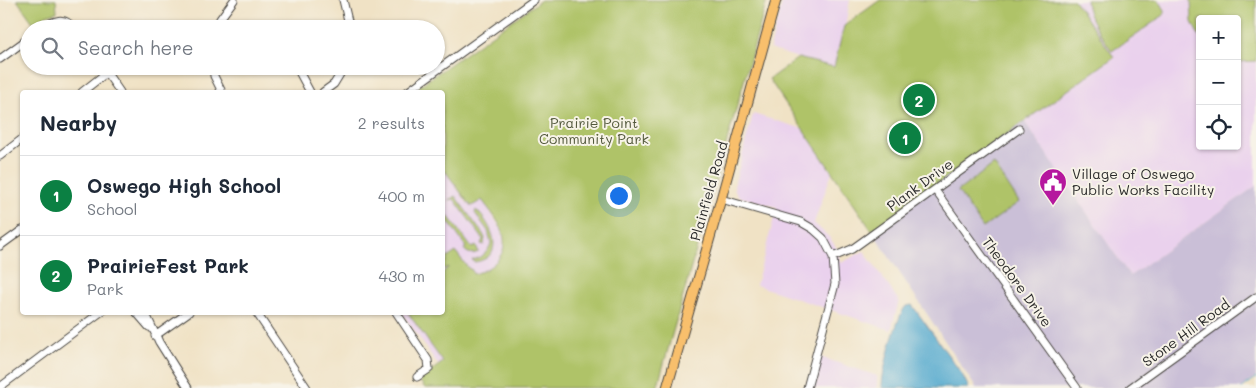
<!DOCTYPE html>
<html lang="en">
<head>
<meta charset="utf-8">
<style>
  :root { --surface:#fff; --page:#f6f6f7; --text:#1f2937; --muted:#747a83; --line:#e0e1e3; --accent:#0b8043 }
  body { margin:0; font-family:Mali,sans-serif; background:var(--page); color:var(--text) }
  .controls { position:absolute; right:15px; top:15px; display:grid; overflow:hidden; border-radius:5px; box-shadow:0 1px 4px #0004 }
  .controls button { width:45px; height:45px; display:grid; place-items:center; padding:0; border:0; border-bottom:1px solid var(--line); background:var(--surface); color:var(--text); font:25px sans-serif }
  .you { position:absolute; left:618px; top:195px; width:18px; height:18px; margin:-12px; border:4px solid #fff; border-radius:50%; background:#1a73e8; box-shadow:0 0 0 8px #1a73e833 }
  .badge { display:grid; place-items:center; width:32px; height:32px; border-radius:50%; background:var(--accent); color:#fff; font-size:16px; font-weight:700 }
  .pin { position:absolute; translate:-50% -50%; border:2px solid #fff; box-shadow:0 1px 5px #0006 }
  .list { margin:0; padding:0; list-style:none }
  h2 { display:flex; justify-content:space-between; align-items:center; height:65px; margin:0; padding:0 20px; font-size:21px }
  h2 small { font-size:16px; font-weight:400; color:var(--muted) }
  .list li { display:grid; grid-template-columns:32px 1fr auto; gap:15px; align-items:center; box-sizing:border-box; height:80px; padding:0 20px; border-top:1px solid var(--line) }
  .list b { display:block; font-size:19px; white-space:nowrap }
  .list p { margin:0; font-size:16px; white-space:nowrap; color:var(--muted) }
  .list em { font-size:16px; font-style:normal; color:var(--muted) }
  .icon { flex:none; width:28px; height:28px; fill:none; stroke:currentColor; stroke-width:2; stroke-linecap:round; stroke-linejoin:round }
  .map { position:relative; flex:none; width:1256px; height:388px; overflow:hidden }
  .search { position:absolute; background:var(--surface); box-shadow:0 1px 4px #0004; left:20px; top:20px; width:425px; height:55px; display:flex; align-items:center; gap:12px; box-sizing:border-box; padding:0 18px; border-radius:28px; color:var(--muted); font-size:19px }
  .panel { position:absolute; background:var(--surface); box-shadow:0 1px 4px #0004; left:20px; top:90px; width:425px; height:225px; border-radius:5px }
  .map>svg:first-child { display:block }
  .built { fill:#ead1ed; fill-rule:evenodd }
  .industrial { fill:#cabfd7 }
  .green { fill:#afc367; stroke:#6d7749 }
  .water { fill:#51a8ce; stroke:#3e6a7c }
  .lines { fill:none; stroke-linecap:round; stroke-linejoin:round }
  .stream { stroke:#51a8ce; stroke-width:1 }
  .minor-casing { stroke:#494642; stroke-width:9 }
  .major-casing { stroke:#494642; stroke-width:11 }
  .minor { stroke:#fff; stroke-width:7 }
  .major { stroke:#f8bf6c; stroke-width:9 }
  .labels { text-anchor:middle; stroke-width:4; stroke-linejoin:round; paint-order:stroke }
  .park-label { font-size:14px; fill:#53593d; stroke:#f7f3e8 }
  .poi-label { font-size:14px; fill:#2b2b2b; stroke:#f7f3e8; text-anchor:start }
  .street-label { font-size:14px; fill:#2b2b2b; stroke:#f7f3e8 }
</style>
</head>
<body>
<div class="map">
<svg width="1256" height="388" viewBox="0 0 1256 388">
  <rect width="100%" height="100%" fill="#f7f3e8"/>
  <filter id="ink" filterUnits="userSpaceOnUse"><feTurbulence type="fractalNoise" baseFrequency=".02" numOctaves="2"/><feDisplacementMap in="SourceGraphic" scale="10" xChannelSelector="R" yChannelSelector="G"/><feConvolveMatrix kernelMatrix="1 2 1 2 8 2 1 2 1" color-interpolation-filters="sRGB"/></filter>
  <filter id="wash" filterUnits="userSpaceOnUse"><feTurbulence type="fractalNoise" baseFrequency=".0096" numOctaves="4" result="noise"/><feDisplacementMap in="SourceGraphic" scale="20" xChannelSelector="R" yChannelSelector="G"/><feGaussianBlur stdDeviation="1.12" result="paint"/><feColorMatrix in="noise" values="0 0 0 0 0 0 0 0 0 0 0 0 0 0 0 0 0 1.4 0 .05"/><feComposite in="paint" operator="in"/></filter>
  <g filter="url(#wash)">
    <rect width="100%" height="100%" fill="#f0e2c5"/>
    <path class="built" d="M783 0H850L845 26 880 0H1256V186L1130 276 1024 121 872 231 832 172 814 223 829 237 836 247 841 263 864 251 899 301 891 330 756 285 777 207 740 197 735 191 734 186 753 114 804 129 769 79 798 58 770 49ZM1200 19H1237V146H1200Z
      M443 168 467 203 482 199 502 231 504 247 498 260 487 269 471 274 503 319 439 366 402 313 442 312Z
      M820 357 877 376V388H813V381Z"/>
    <path class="industrial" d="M1024 121 1130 276 1256 186V377L1241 388H976L872 231Z"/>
    <path class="green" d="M17 0H56L57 12 47 15 34 24Z
      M541 0H767L657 388H425L419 380 443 362 408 313 442 312 443 272 449 267 443 269V263L446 262 447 258 456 252 468 268 472 270 473 274C492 270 509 254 503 234 500 221 489 210 482 200L472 206 470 205 443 168 442 92H411Z
      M880 0H1074L1114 57 872 231 769 79 798 58 834 67 844 26Z
      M1086 0H1159L1165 10 1164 15 1112 51C1101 35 1087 19 1086 0Z
      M1191 0H1256V61L1237 62V19H1200V38L1192 22Z
      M994 164 1019 202 983 228 958 191Z
      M455 196 483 234 485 238 484 245 481 244 483 239 454 199 449 200Z
      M442 208 472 248 476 246 478 250V252C473 255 467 254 464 249L466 247 443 214Z
      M476 210C492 224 507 257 475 262L472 260C482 257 488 253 491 243L488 231 475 213Z"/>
    <path class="water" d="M912 305 962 374 969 388H882C881 374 897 315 906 306Z"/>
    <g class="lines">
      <path class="stream" d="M766 0 767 1
        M1242 388 1256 378"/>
    </g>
  </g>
  <g filter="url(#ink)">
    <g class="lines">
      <g class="minor-casing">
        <path id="minor" d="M343 0 350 29
          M41 29C53 20 65 15 74 29
          M216 29 220 19 234 0
          M0 59 29 38
          M102 66 120 92
          M213 66 214 76 222 92
          M296 66 310 92
          M82 92 115 66
          M323 92 334 84 345 66
          M407 92 534 0
          M0 156 22 139
          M935 190 1077 388
          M721 199 801 222 813 229 823 238 833 257 835 284 807 388
          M0 246 22 230
          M833 257 852 249 1019 129
          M136 312 149 327
          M145 312 159 342 188 388
          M256 312 307 388
          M396 312 428 360 429 369 417 377
          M155 336 189 312
          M0 387 101 312
          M1130 388 1256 297"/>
      </g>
      <g class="major-casing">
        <path id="major" d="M667 388 721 199 776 0"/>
      </g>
      <use href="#minor" class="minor"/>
      <use href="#major" class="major"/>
    </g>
  </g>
  <defs>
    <g id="civic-pin" transform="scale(1.4375)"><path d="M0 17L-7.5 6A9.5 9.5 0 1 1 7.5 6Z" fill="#b5179e" stroke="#f7f3e8"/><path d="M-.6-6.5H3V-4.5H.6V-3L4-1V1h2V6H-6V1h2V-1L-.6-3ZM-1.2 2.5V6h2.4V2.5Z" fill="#fff"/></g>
  </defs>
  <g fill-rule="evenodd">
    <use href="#civic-pin" x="1053" y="182"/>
  </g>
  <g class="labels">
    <g class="park-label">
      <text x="594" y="128">Prairie Point<tspan x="594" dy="16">Community Park</tspan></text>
    </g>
    <g class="poi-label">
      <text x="1072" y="179">Village of Oswego<tspan x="1072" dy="16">Public Works Facility</tspan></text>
    </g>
    <g class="street-label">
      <text transform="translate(920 185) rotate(-36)" y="5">Plank Drive</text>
      <text transform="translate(709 191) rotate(-74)" y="5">Plainfield Road</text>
      <text transform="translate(1017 282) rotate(54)" y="5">Theodore Drive</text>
      <text transform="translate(1186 333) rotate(-36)" y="5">Stone Hill Road</text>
    </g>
  </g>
</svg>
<div class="controls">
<button>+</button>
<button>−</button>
<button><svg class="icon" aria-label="locate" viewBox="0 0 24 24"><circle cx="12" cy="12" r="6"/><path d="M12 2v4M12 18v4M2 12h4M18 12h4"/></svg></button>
</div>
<div class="you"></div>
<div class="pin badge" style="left:905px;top:138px">1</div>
<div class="pin badge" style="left:919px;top:100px">2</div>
<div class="search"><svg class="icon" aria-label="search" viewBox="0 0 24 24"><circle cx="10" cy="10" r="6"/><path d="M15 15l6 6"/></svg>Search here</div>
<section class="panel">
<h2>Nearby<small>2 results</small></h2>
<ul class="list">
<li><span class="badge">1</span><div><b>Oswego High School</b><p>School</p></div><em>400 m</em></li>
<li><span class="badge">2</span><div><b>PrairieFest Park</b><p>Park</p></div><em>430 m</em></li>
</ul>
</section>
</div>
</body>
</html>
